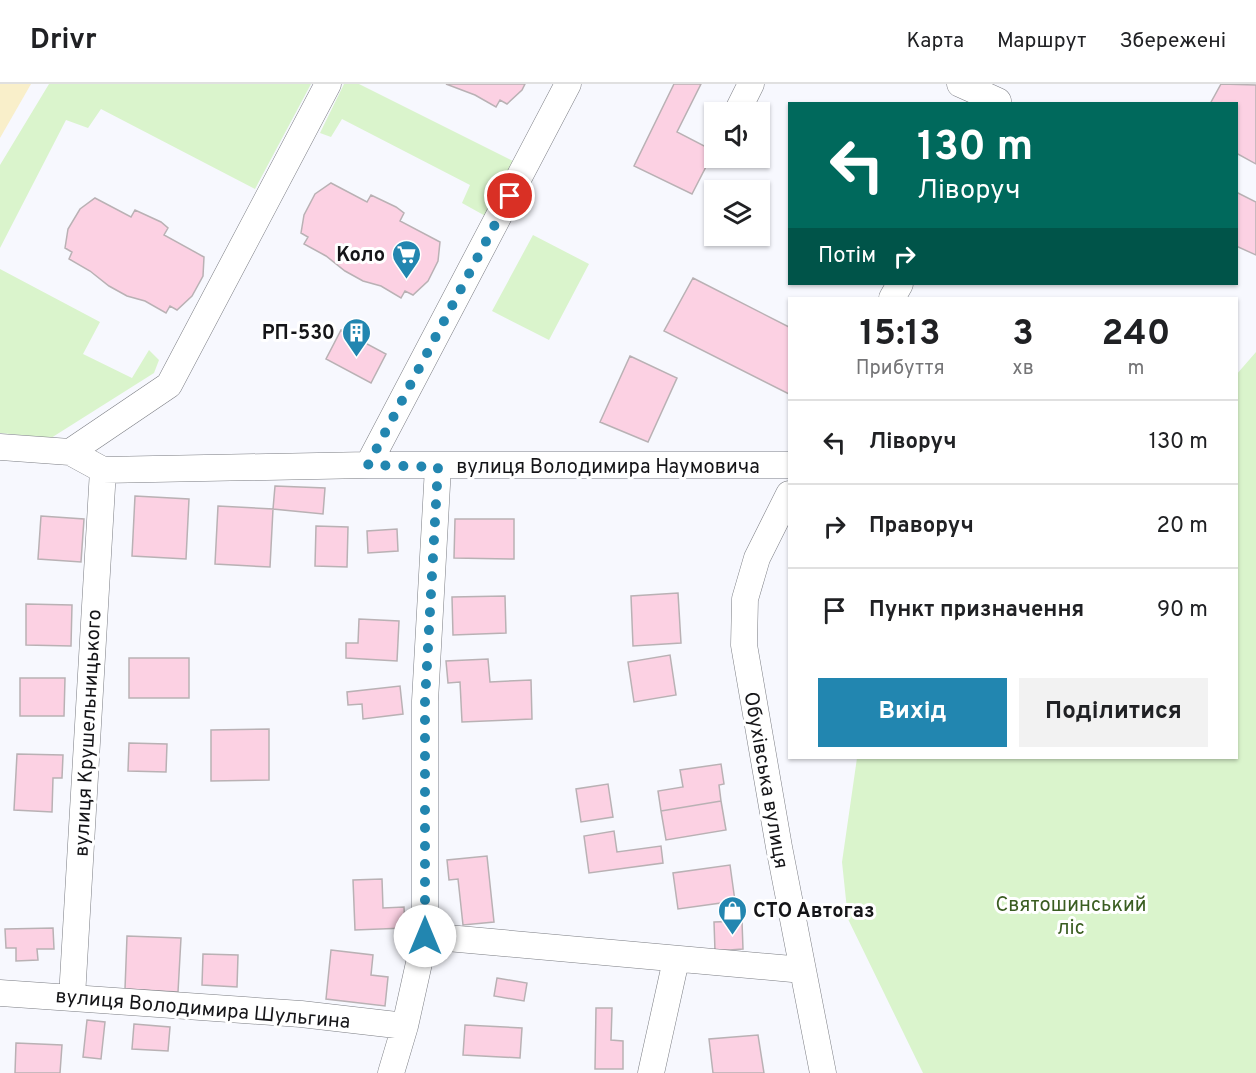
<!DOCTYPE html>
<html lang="uk">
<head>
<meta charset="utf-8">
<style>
  body { margin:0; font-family:Overpass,sans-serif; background:#f2f2f2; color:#202124; height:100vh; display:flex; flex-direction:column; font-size:22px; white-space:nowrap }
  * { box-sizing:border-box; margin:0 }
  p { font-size:20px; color:#757577 }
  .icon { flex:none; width:33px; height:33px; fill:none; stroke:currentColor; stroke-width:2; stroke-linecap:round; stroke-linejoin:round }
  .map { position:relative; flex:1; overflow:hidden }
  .side { position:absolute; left:788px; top:213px; width:450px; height:462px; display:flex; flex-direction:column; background:#fff; border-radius:0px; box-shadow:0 2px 4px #0004 }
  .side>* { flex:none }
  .hud { position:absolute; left:788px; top:18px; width:450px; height:183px; border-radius:0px; box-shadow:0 2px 4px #0004; background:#00695c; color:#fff; overflow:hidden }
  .controls { position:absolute; left:704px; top:18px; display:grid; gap:12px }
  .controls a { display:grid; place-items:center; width:66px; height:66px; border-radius:0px; background:#fff; box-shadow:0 2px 4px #0004; font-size:30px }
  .pin { position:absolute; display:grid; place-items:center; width:51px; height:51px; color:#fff; margin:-26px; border:3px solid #fff; border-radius:50%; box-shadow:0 2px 6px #0007 }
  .me { position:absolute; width:66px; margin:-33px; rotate:0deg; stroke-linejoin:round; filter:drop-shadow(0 0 4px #0008) }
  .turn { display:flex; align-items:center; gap:21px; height:126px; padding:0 30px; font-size:27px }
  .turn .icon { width:78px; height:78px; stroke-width:2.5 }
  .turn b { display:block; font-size:42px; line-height:51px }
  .then { display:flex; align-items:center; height:57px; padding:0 30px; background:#0003; gap:12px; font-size:22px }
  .eta { display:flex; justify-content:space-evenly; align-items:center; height:102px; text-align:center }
  .eta b { font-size:36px; font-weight:700; line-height:42px }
  .button { display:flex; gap:12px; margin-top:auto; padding:12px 30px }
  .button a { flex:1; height:69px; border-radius:0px; background:#2286b0; color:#fff; font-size:24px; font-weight:700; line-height:69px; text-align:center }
  .button a+a { background:#f2f2f2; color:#202124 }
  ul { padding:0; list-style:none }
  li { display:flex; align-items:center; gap:18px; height:84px; padding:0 30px; border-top:2px solid #e0e0e0 }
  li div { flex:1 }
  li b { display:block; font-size:22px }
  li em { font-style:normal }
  header { display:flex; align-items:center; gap:36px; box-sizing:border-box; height:84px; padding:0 30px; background:#fff; border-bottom:2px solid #e0e0e0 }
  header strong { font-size:28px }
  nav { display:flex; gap:33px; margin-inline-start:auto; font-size:21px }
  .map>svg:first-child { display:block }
  .green { fill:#daf4cc }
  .sand { fill:#f9efca }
  .building { fill:#fcd1e3; stroke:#b9b1b4; stroke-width:1.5 }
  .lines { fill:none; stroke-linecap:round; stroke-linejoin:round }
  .minor-casing { stroke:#7b7d83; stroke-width:27 }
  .minor { stroke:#fff; stroke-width:26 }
  .route { stroke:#2286b0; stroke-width:10; stroke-dasharray:0 18 }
  .labels { text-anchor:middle; stroke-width:6; stroke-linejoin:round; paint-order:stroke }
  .poi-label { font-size:20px; font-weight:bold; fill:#151518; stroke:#fff; text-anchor:end }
  .street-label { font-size:20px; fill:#151518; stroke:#fff }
  .park-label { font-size:20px; fill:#3a5d21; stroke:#fff }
</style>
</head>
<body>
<header>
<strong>Drivr</strong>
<nav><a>Карта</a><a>Маршрут</a><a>Збережені</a></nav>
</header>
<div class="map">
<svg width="1256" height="989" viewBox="0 0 1256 989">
  <rect width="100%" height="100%" fill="#f7f8fe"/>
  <path class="green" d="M49 0H311L255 105 101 25 88 44 66 36 0 164V81Z
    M344 0H359L517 79 489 134 462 119 470 101 342 35 331 53 320 49Z
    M533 151 589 180 549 256 492 227Z
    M0 185 100 238 83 270 132 294 149 266 159 276 154 289 51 354 0 349Z
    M1256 268V989H923L848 835 842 778 857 674H1236V291Z"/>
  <path class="sand" d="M0 0H31L0 54Z"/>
  <path class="building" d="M446 0H525L522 6 507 20 500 16 496 23 475 11Z
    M674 0H701L677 48 714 67 692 110 634 82Z
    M1221 0 1256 1V80L1236 69V20H1210Z
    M331 99 367 118 371 111 396 123 404 129 400 137 440 158 438 177 428 197 413 211 405 207 401 214 381 202 363 197 345 187 326 172 304 160 308 153 301 149 304 131 315 110Z
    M1236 108 1256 118V171L1236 162Z
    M95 114 131 133 135 126 161 138 168 144 164 151 204 173 203 192 192 212 177 226 170 222 166 229 145 217 127 212 109 202 90 187 69 175 72 168 65 164 68 145 80 125Z
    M693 194 789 243V310L664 247Z
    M341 246 386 270 371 299 326 275Z
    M630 272 677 294 648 358 600 338Z
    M275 402 325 404 323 430 273 425Z
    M135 412 189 415 186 475 132 472Z
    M218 422 273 425 270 483 215 480Z
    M41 432 84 435 81 478 38 475Z
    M455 435H514V475L454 474Z
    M316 442 348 443 347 483 315 482Z
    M397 445 398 467 368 469 367 447Z
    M678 509 681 559 633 562 631 512Z
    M505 512 506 549 453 551 452 513Z
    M26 520 72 521 71 562 26 561Z
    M359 535 399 537 397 577 346 574V559H358Z
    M670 571 676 611 634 618 628 578Z
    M129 574H189V614H129Z
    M488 575 490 598 531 596 532 635 462 638 460 598 448 599 446 577Z
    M20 594H65L64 632H20Z
    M400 602 403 630 363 635 362 620 348 621 347 608Z
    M269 645V696L211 697V646Z
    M129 659 167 660 166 688 128 687Z
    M17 670 63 671 62 694H53L52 728 14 726Z
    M721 680 724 700 719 701 721 717 661 727 658 707 683 703 680 686Z
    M608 700 613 733 581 738 576 705Z
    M721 717 726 746 666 756 661 727Z
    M614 747 617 768 661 762 663 779 589 789 584 752Z
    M487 772 494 838 463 841 458 795 449 796 447 776Z
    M730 781 735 817 678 825 673 789Z
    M382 795 383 824 404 823 405 844 355 846 353 796Z
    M742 837 743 865 715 867 714 838Z
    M53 844 54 865H37L38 876 16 877V864H6L5 845Z
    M127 852 181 854 178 908 125 905Z
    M331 866 373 871 371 891 388 893 385 922 326 915Z
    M203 870 238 871 237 903 202 901Z
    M497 894 527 899 524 917 494 912Z
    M596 924H612L611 956 623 957V985H595Z
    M87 936 105 938 101 975 83 973Z
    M134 940 170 943 168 967 132 965Z
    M465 941 522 944 520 974 463 971Z
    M758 951 764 989H713L709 955Z
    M16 959 62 961 60 989H15Z"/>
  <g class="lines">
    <defs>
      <path id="minor" d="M960 0 998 17
        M737 28 751 0
        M892 214 900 200
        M0 363 70 368 103 386 368 381H789
        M70 368 169 301 328 0
        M368 381 568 0
        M789 410 757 474 745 515 744 561 779 763 823 989
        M425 852 803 886
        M0 909 301 930 405 942
        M72 913 103 386
        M391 989 405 942 425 852V617L438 383
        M651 989 676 876"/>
    </defs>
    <use href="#minor" class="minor-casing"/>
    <use href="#minor" class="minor"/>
  </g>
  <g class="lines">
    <path class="route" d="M425 852V617L438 383 368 381 510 112"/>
  </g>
  <defs>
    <symbol id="supermarket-pin" viewBox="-11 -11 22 30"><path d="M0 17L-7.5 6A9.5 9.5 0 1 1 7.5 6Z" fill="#2286b0" stroke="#fff"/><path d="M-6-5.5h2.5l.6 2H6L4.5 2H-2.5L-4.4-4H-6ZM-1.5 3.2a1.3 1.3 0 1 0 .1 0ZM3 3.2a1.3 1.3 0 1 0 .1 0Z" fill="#fff"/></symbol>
    <symbol id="building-pin" viewBox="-11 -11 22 30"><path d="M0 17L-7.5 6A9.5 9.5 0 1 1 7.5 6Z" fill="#2286b0" stroke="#fff"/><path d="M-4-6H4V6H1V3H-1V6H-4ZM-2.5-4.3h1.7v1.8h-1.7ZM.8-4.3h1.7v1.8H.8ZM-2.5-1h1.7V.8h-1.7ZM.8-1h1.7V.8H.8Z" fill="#fff"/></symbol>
    <symbol id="shop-pin" viewBox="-11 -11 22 30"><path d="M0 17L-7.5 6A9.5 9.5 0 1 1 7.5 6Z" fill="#2286b0" stroke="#fff"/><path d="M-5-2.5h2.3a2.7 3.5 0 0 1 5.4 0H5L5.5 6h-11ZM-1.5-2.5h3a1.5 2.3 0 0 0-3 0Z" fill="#fff"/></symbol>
  </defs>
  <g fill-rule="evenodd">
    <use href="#supermarket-pin" x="390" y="154" width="33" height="45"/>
    <use href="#building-pin" x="340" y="232" width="33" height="45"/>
    <use href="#shop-pin" x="716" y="810" width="33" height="45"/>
  </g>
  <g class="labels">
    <g class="poi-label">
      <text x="385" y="177">Коло</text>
      <text x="335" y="255">РП-530</text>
      <text x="753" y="833" text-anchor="start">СТО Автогаз</text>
    </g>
    <g class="street-label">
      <text x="608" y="389">вулиця Володимира Наумовича</text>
      <text transform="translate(87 649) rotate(-87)" y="7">вулиця Крушельницького</text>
      <text transform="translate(767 696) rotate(80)" y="7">Обухівська вулиця</text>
      <text transform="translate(203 924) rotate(5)" y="7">вулиця Володимира Шульгина</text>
    </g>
    <g class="park-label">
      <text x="1071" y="827">Святошинський<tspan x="1071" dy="23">ліс</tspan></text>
    </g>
  </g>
</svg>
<div class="controls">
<a><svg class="icon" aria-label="sound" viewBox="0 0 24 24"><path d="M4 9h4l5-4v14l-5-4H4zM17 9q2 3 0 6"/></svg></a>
<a><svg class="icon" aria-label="layers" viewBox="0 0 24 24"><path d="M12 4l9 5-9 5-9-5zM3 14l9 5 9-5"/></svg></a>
</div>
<div class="pin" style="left:510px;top:112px;background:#d93025"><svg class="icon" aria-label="arrive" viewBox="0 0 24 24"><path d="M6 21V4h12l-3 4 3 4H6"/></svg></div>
<svg class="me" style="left:425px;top:852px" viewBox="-20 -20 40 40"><circle r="19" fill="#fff"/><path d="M0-13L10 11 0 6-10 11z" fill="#2286b0"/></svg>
<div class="hud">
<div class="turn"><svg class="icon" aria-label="left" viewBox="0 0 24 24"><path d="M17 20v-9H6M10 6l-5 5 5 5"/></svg><div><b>130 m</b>Ліворуч</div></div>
<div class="then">Потім<svg class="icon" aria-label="right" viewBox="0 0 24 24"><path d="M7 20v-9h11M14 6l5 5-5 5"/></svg></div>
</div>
<section class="side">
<div class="eta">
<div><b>15:13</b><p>Прибуття</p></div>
<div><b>3</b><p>хв</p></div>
<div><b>240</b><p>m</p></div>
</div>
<ul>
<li><svg class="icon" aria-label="left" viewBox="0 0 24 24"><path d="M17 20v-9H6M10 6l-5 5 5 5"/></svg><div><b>Ліворуч</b></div><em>130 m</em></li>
<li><svg class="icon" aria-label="right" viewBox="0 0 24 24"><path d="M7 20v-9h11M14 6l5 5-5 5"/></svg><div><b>Праворуч</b></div><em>20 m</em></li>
<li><svg class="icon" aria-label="arrive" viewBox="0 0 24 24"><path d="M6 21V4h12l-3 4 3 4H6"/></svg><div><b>Пункт призначення</b></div><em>90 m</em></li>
</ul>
<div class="button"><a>Вихід</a><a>Поділитися</a></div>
</section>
</div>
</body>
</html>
